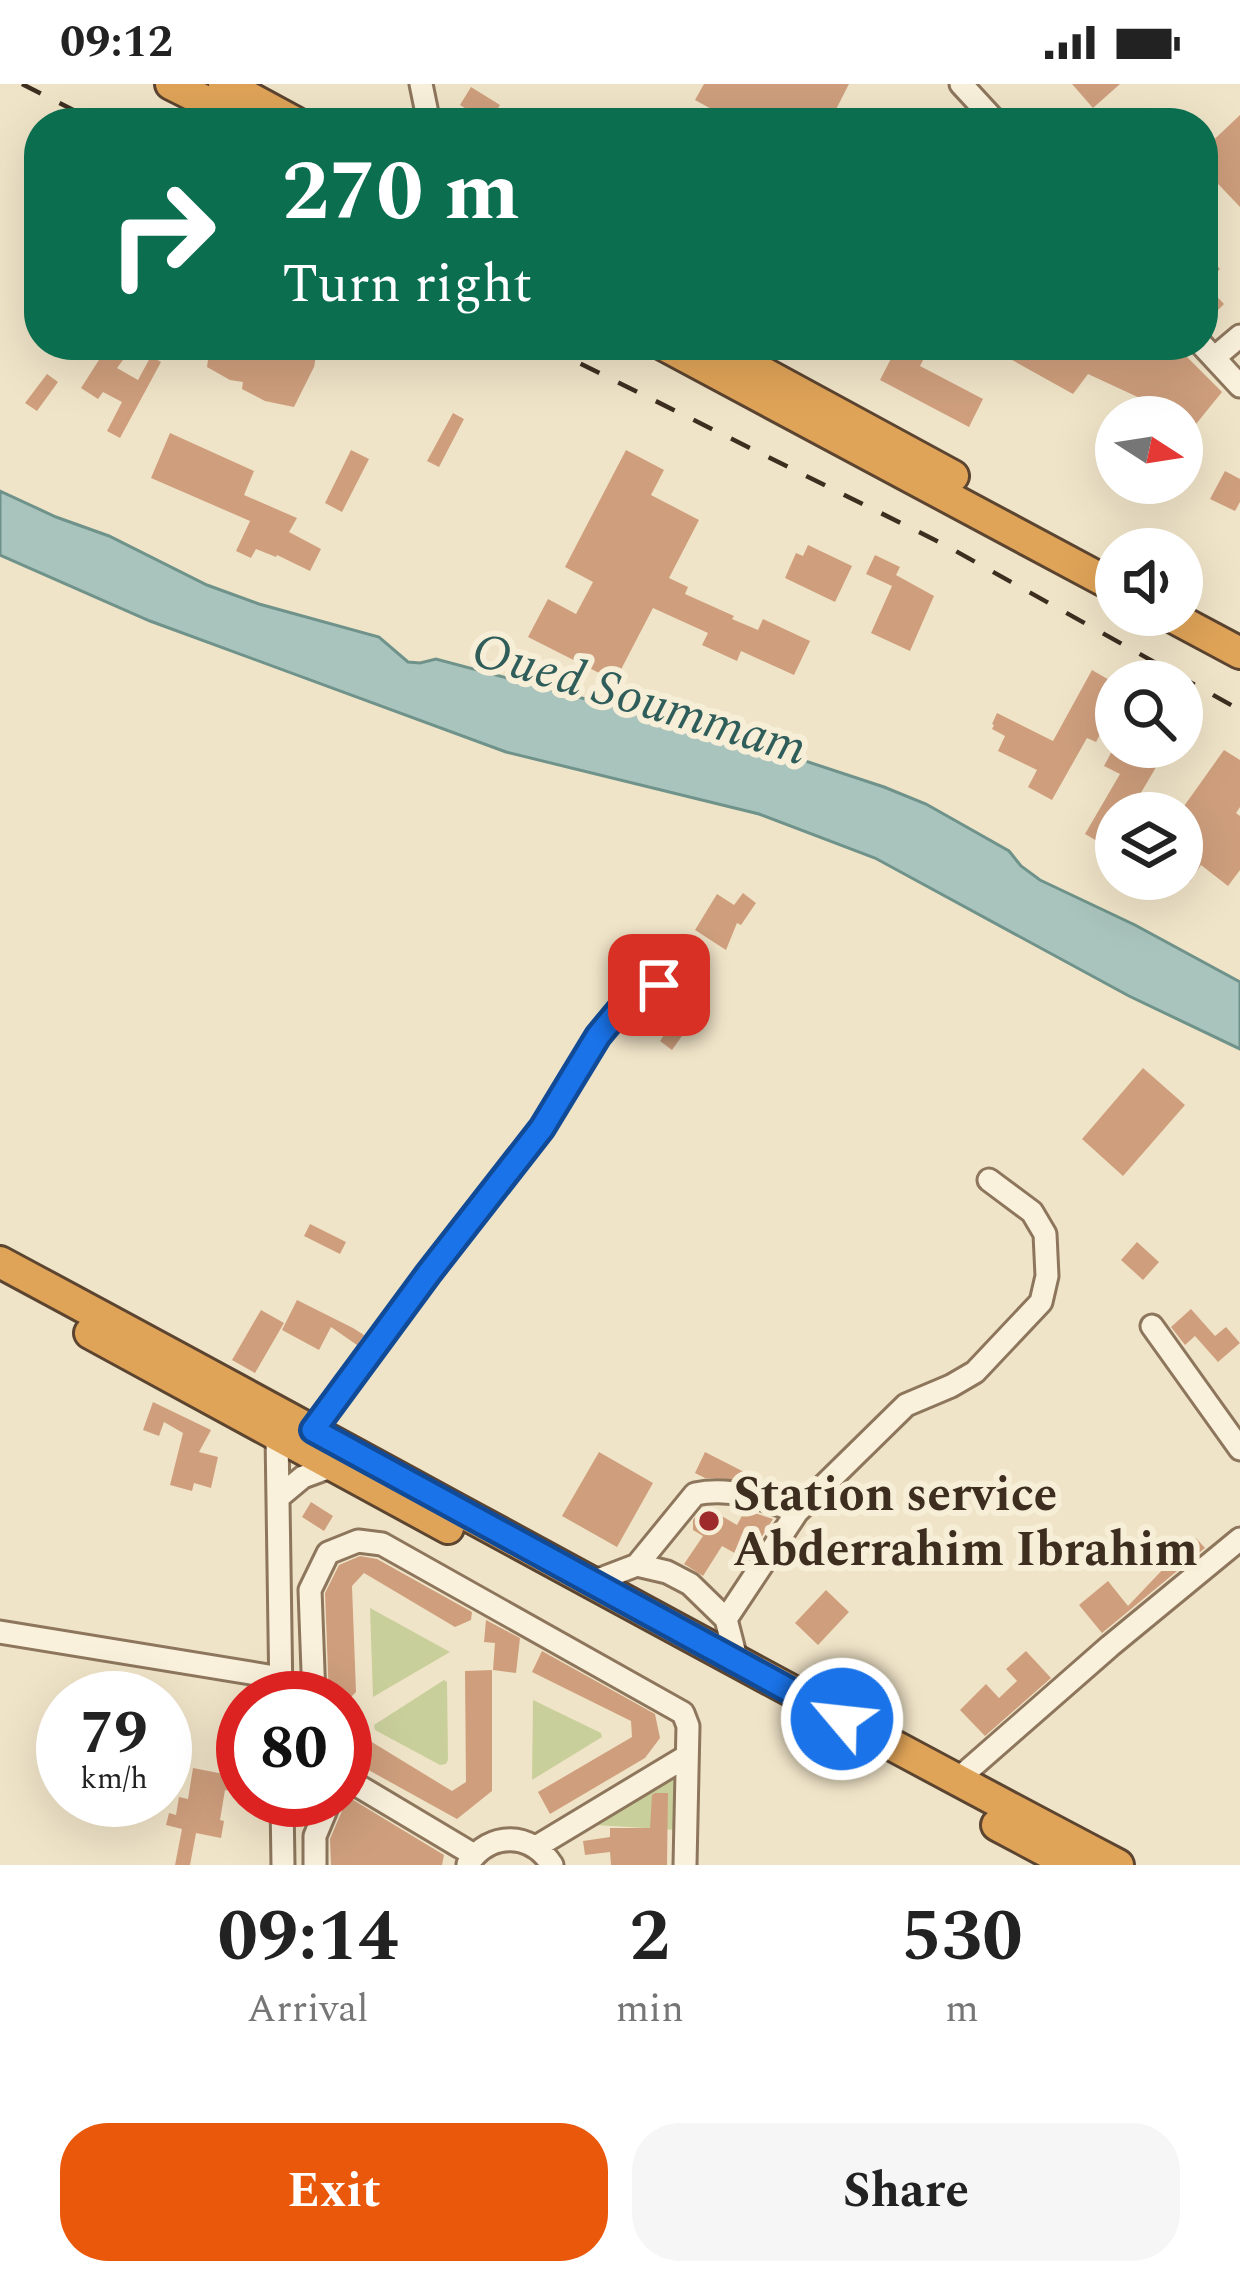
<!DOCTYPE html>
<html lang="en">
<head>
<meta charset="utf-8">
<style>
  body { margin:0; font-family:Spectral,serif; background:#f6f6f6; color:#222; height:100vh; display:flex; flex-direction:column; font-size:45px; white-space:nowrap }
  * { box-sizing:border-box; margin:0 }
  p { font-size:39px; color:#767676 }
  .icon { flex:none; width:66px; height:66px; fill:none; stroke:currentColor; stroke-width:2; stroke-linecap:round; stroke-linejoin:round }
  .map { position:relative; height:1781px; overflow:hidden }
  .panel { display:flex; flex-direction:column; background:#fff; flex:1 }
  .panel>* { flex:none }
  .hud { position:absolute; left:24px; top:24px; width:1194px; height:252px; border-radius:48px; box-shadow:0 12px 48px #0002; background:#0b6e4f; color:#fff; overflow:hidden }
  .needle { width:78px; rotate:102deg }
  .controls { position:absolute; left:1095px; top:312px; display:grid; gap:24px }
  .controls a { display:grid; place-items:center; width:108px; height:108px; border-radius:50%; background:#fff; box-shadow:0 12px 48px #0002; font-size:60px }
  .speed { position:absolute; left:36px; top:1587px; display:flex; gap:24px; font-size:60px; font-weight:700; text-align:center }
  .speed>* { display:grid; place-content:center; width:156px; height:156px; border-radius:50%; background:#fff; box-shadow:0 12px 48px #0002; line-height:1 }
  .speed small { font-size:30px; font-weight:400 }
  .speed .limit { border:18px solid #d22; background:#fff; color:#111 }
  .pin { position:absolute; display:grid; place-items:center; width:102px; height:102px; color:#fff; margin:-51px; border-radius:24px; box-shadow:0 6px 18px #0006 }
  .me { position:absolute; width:132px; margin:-66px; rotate:298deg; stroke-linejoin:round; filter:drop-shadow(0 0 9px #0008) }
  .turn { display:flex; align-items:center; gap:42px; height:252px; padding:0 60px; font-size:54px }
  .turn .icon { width:156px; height:156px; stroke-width:2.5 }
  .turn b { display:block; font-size:84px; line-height:102px }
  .eta { display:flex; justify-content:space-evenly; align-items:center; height:204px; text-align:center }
  .eta b { font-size:72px; font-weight:700; line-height:84px }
  .primary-button { display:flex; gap:24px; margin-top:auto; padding:24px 60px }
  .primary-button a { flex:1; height:138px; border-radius:48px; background:#ea580c; color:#fff; font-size:48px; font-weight:700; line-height:138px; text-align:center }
  .primary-button a+a { background:#f6f6f6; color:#222 }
  .status { display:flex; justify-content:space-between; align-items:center; height:84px; padding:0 60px; background:#fff; direction:ltr }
  .status svg { height:33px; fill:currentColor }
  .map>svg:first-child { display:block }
  .green { fill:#c9cf9b }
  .water { fill:#a9c4bc; stroke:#6f938a; stroke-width:3 }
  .building { fill:#cf9f7d }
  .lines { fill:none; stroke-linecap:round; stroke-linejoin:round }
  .minor-casing { stroke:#8d765c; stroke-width:27 }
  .highway-casing { stroke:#5b4430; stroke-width:36 }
  .minor { stroke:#faf1dc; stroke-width:21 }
  .highway { stroke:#e0a458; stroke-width:30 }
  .rail { stroke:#3d2e20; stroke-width:4.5; stroke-dasharray:21 21; stroke-linecap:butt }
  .route-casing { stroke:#114b97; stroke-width:30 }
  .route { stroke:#1a73e8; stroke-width:21 }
  .poi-dot { fill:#9e2a2b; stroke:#f7eed8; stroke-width:4.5 }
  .labels { text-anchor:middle; stroke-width:12; stroke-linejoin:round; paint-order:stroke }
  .poi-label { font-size:48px; font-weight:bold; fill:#3d2e20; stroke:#f7eed8; text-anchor:start }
  .water-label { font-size:51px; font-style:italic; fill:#2f5d5a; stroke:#f7eed8 }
</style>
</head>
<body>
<div class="status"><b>09:12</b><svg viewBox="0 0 49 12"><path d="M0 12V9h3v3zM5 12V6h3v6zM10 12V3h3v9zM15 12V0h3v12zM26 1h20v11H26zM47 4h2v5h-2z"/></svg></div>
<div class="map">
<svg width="1240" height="1781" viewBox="0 0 1240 1781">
  <rect width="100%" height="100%" fill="#f0e4c8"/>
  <path class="green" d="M370 1524 450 1568 373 1613Z
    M444 1596 447 1598 448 1676 446 1680 440 1681 375 1646 374 1641Z
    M533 1616 601 1649 602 1653 532 1696Z
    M676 1690 678 1746 595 1741Z"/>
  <path class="water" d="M0 407 56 433 109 452 207 501 259 520 379 553 408 578 420 579 436 575 649 632 673 644 766 664 884 703 926 720 1009 767 1021 782 1040 796 1135 841 1240 898V965L1129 912 875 774 759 730 506 668 150 537 0 471Z"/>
  <path class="building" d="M704 0H849L829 39H737L695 16Z
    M1072 0H1120L1093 24Z
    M471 3 500 21 489 39 460 21Z
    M1240 31V123L1203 84V66Z
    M1203 167 1220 185 1205 200 1224 220 1216 228 1203 214Z
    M210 261H318L314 283 294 323 265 317 242 305 243 298 230 296 207 283Z
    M898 261H931L920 282 983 315 969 343 880 296Z
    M1011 261H1175L1222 308 1196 340 1088 290 1073 310 1005 272Z
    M106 265 123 276 117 284 138 296 151 272 161 278 120 354 107 347 122 318 103 308 98 315 81 304Z
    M47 290 58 298 37 327 25 319Z
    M453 329 464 335 439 383 427 377Z
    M170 349 254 387 244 411 297 434 289 448 321 465 310 487 277 471 276 473 256 465 251 474 236 467 250 437 151 394Z
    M351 366 369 375 342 428 325 419Z
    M626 366 664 386 651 411 699 436 669 494 688 503 685 510 734 532 732 535 758 546 763 535 810 557 794 591 741 567 737 577 702 561 708 549 653 524 615 597 528 553 548 515 576 530 593 498 565 483Z
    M1225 387 1240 395V418L1235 427 1210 415Z
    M808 461 852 482 835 518 785 494 796 469 803 472Z
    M875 471 900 483 896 491 934 512 910 567 871 549 892 502 866 490Z
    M1092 586 1116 600 1103 624 1112 628 1096 658 1087 654 1052 716 1028 703 1037 686 998 667 1005 652 992 645 994 641 992 640 997 629 1053 657Z
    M1136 663H1168L1129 729H1116V768L1085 750 1120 690 1104 682 1112 667 1128 676Z
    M1224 666 1240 676V723L1236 729 1240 732V786L1228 802 1201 781 1190 798 1182 792V782L1200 755 1182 743V725Z
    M743 809 756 819 741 841 737 839 726 866 695 846 717 810 734 821Z
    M686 918 704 921 672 966 660 957Z
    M1143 984 1185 1021 1123 1092 1082 1055Z
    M310 1140 346 1158 340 1170 304 1152Z
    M1137 1158 1159 1178 1143 1196 1121 1176Z
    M297 1216 353 1244 364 1251 357 1261 331 1243 319 1266 282 1246Z
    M1191 1225 1215 1252 1226 1243 1240 1259 1218 1278 1195 1252 1185 1261 1171 1243Z
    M261 1226 284 1239 255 1289 232 1276Z
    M153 1318 211 1346 199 1368 218 1373 211 1404 194 1399 192 1407 170 1401 183 1349 164 1338 159 1352 143 1346Z
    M599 1368 653 1399 617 1463 562 1432Z
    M705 1368 752 1392 750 1396 705 1394 695 1389Z
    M311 1418 333 1432 324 1447 302 1433Z
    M708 1424 737 1441 745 1426 773 1435 747 1476 722 1462 703 1492 684 1480 703 1452 693 1446V1436L701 1426Z
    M1181 1453 1188 1461 1196 1454 1205 1464 1102 1549 1079 1521 1108 1497 1128 1522 1167 1481 1159 1472Z
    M360 1472 377 1475 472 1528 471 1536 455 1543 364 1489 352 1502 356 1608 350 1614H329L325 1509 339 1481Z
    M826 1506 849 1528 818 1561 795 1539Z
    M486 1536 520 1554 516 1589 493 1586 495 1559 484 1558Z
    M542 1567 655 1630 660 1654 645 1674 550 1730 538 1708 632 1653 631 1637 532 1588Z
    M1026 1567 1051 1594 985 1652 960 1626 986 1600 999 1614 1017 1597 1006 1585Z
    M492 1586V1707L457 1735 345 1673V1667L357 1649 452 1707 466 1698 465 1587Z
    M193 1684 234 1692 231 1707 225 1706 220 1736 224 1737 221 1754 196 1749 190 1781H175L182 1745 166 1741 169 1729 176 1731 179 1713 188 1715Z
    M655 1709H668L667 1781H611L610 1768 585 1771 583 1757 610 1753V1744H650L652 1711Z
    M345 1711 444 1771 442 1781H331L330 1755 344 1722Z"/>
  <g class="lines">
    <defs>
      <path id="minor" d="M421 0 429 39
        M961 0 997 39
        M1202 261 1240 302
        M1214 274 1240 252
        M1152 1242 1240 1365
        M313 1346 428 1190 542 1044 598 952 633 910 659 901 696 904
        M277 1351 281 1614
        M279 1413 303 1393 333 1382
        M637 1481 695 1410C730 1403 765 1414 797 1428
        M590 1499 637 1481 667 1488 690 1500 726 1535 737 1578
        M726 1535 797 1428 906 1321 951 1302 975 1288 1041 1218 1047 1192 1045 1150 1032 1128 989 1096
        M0 1548 281 1594
        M314 1614 310 1506 328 1469 358 1457 382 1460 683 1629 688 1642 685 1781
        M345 1694 474 1771
        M957 1696 1110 1562 1240 1455
        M282 1716 283 1781
        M536 1763 687 1672
        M468 1780C490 1747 531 1748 552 1781
        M315 1781V1752L330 1716"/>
      <path id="highway" d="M171 0 249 39
        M224 0 296 39
        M664 261 1116 503
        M712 261 953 392
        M1169 531 1240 569
        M0 1178C373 1378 743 1584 1118 1781
        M90 1249 448 1444
        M997 1741 1072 1781"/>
    </defs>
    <use href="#minor" class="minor-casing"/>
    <use href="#highway" class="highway-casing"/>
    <use href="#minor" class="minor"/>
    <use href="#highway" class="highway"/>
    <path class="rail" d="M22 0 99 39
      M543 261 945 461 1240 626"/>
  </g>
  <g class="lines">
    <defs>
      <path id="route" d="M659 901 633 910 598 952 542 1044 428 1190 313 1346 842 1635"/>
    </defs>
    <use href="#route" class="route-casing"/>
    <use href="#route" class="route"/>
  </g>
  <circle class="poi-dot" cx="709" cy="1437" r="12"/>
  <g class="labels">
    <g class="poi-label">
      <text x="733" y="1426">Station service<tspan x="733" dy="55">Abderrahim Ibrahim</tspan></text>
    </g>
    <g class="water-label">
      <text transform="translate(640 613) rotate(17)" y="18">Oued Soummam</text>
    </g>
  </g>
</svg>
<div class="controls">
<a><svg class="needle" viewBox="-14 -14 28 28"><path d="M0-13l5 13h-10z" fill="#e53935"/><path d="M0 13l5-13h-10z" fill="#767676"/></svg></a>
<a><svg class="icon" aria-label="sound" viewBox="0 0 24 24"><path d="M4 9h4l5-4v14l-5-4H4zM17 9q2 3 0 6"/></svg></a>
<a><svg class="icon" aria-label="search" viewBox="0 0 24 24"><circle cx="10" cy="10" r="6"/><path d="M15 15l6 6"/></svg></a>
<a><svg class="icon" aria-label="layers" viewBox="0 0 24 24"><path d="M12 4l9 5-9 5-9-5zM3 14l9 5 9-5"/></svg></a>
</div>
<div class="speed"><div>79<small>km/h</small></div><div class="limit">80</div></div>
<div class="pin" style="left:659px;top:901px;background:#d93025"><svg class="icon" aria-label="arrive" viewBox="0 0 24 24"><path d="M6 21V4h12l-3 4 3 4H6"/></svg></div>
<svg class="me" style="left:842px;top:1635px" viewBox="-20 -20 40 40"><circle r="17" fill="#1a73e8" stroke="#fff" stroke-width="3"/><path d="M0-11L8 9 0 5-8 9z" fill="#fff"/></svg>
<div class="hud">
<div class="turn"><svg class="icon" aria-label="right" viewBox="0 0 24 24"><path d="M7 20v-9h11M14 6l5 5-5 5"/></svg><div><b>270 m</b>Turn right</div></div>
</div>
</div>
<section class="panel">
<div class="eta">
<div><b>09:14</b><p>Arrival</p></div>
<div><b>2</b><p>min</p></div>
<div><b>530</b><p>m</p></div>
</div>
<div class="primary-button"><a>Exit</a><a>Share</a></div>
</section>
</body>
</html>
